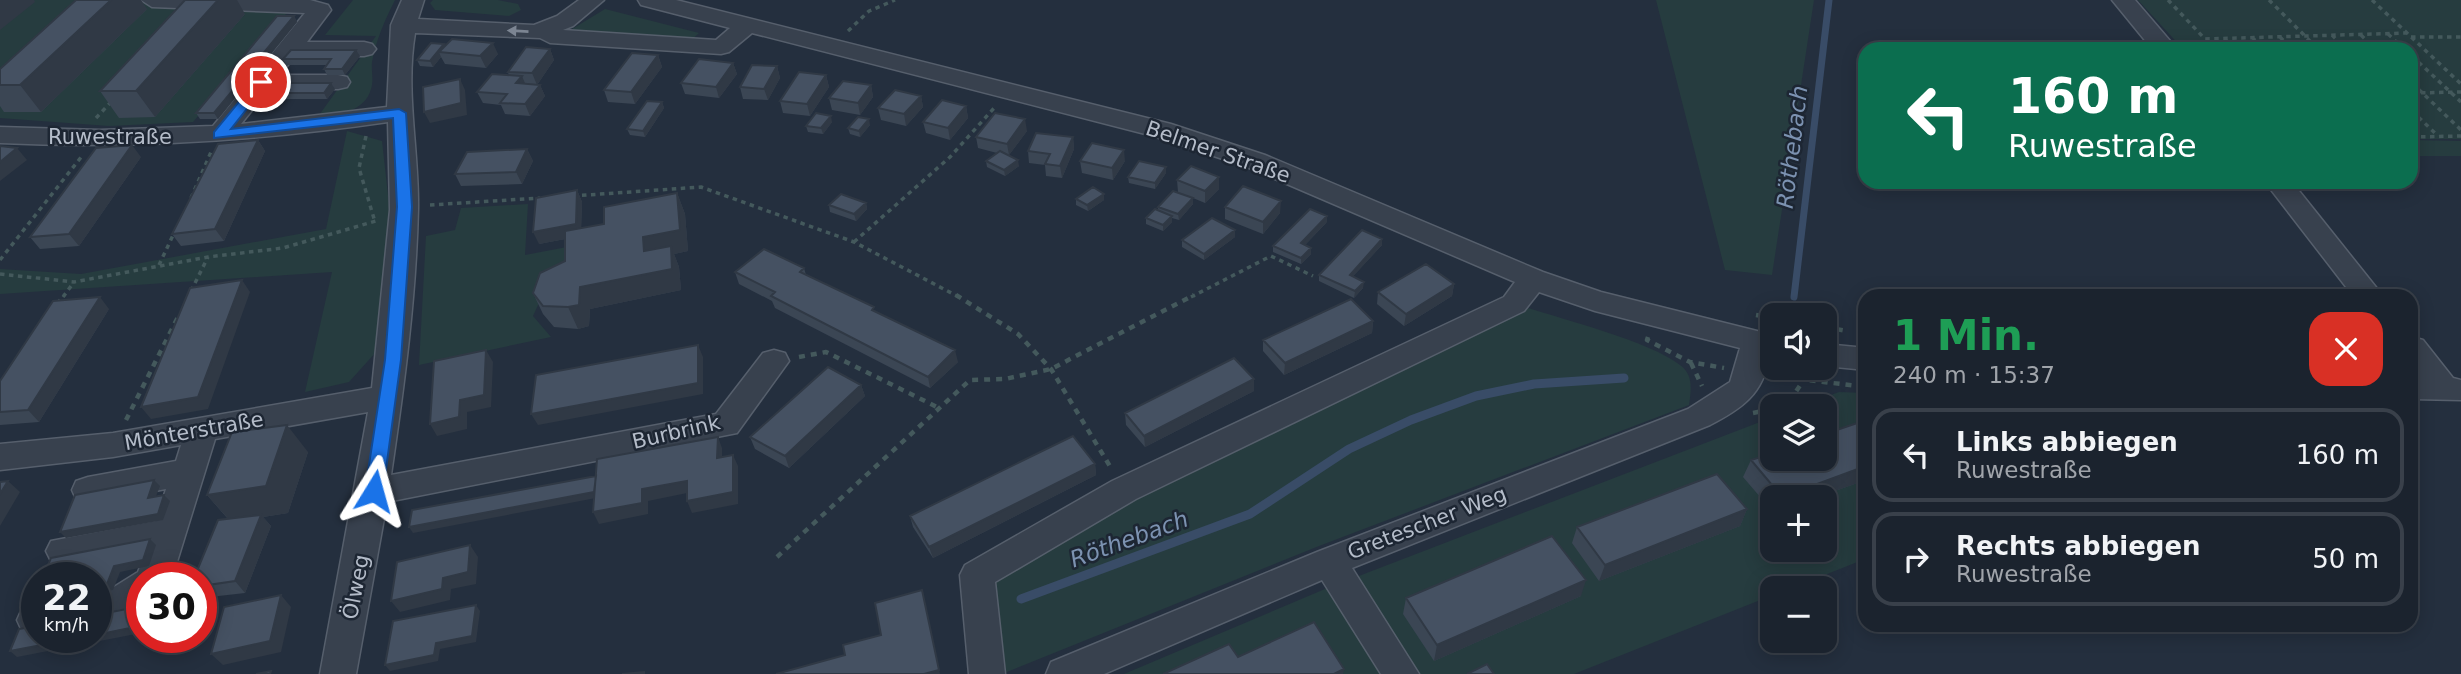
<!DOCTYPE html>
<html lang="de">
<head>
<meta charset="utf-8">
<style>
  body { margin:0; font-family:"DejaVu Sans",sans-serif; background:#242b36; color:#f1f3f6; height:100vh; display:flex; flex-direction:column; font-size:26px; white-space:nowrap }
  * { box-sizing:border-box; margin:0 }
  p { font-size:23px; color:#a0a4aa }
  .icon { flex:none; width:38px; height:38px; fill:none; stroke:currentColor; stroke-width:2; stroke-linecap:round; stroke-linejoin:round }
  .map { position:relative; flex:1; overflow:hidden }
  .side { position:absolute; left:1858px; top:289px; width:560px; height:343px; display:flex; flex-direction:column; background:#1b232e; border-radius:21px; box-shadow:0 4px 18px #0003,0 0 0 2px #39404a }
  .side>* { flex:none }
  .hud { position:absolute; left:1858px; top:42px; width:560px; height:147px; border-radius:21px; box-shadow:0 4px 18px #0003,0 0 0 2px #39404a; background:#0b6e4f; color:#fff; overflow:hidden }
  .controls { position:absolute; left:1760px; top:303px; display:grid; gap:14px }
  .controls a { display:grid; place-items:center; width:77px; height:77px; border-radius:14px; background:#1b232e; box-shadow:0 4px 18px #0003,0 0 0 2px #39404a; font-size:35px }
  .speed { position:absolute; left:21px; top:562px; display:flex; gap:14px; font-size:35px; font-weight:700; text-align:center }
  .speed>* { display:grid; place-content:center; width:91px; height:91px; border-radius:50%; background:#1b232e; box-shadow:0 4px 18px #0003,0 0 0 2px #39404a; line-height:1 }
  .speed small { font-size:18px; font-weight:400 }
  .speed .limit { border:10px solid #d22; background:#fff; color:#111 }
  .pin { position:absolute; display:grid; place-items:center; width:60px; height:60px; color:#fff; margin:-30px; border:4px solid #fff; border-radius:50%; box-shadow:0 2px 7px #0007 }
  .me { position:absolute; width:77px; margin:-38px; rotate:8deg; stroke-linejoin:round; filter:drop-shadow(0 0 5px #0008) }
  .turn { display:flex; align-items:center; gap:24px; height:147px; padding:0 35px; font-size:32px }
  .turn .icon { width:91px; height:91px; stroke-width:2.5 }
  .turn b { display:block; font-size:49px; line-height:60px }
  .round { display:grid; place-items:center; flex:none; width:74px; height:74px; border-radius:21px; background:#242b36 }
  .headline { display:flex; align-items:center; justify-content:space-between; height:119px; padding:0 35px }
  h1 { font-size:42px; font-weight:700; line-height:52px; color:#1e9e55 }
  ul { padding:0; list-style:none }
  li { display:flex; align-items:center; gap:21px; height:94px; margin:0 14px 10px; padding:0 21px; border:4px solid #39404a; border-radius:21px }
  li div { flex:1 }
  li b { display:block; font-size:26px }
  li em { font-style:normal }
  .map>svg:first-child { display:block }
  .green { fill:#263c3f; fill-rule:evenodd }
  .lines { fill:none; stroke-linecap:round; stroke-linejoin:round }
  .stream-far1 { stroke:#394c67; stroke-width:7 }
  .stream { stroke:#394c67; stroke-width:9 }
  .minor-casing { stroke:#565f6c; stroke-width:3 }
  .path-far1 { stroke:#44595c; stroke-width:3.5; stroke-dasharray:4.5 4.5; stroke-linecap:butt }
  .path { stroke:#44595c; stroke-width:4.5; stroke-dasharray:6 6; stroke-linecap:butt }
  .minor { fill:#38414e; fill-rule:evenodd }
  .wall { fill:#3b4654 }
  .shaded-wall { fill:#303945 }
  .building { fill:#455162; stroke:#303945; stroke-width:2 }
  .oneway { fill:#7c8592 }
  .route { fill:#1a73e8; stroke:#114b97; stroke-width:2 }
  .labels { text-anchor:middle; stroke-width:5; stroke-linejoin:round; paint-order:stroke }
  .street-label { font-size:21px; fill:#b4bcc9; stroke:#1d2633 }
  .water-label { font-size:23px; font-style:italic; fill:#7c92b1; stroke:#1d2633 }
</style>
</head>
<body>
<div class="map">
<svg width="2461" height="674" viewBox="0 0 2461 674">
  <rect width="100%" height="100%" fill="#242f3e"/>
  <path class="green" d="M0 0H298L193 122 109 126 0 118Z
    M353 0H395C385 20 376 40 372 62 371 70 374 80 371 89 365 112 337 115 317 118L376 36 325 35Z
    M433 0H498L518 4 521 10 509 16 435 10 430 3Z
    M1656 0H1814L1772 275 1725 270Z
    M2138 0H2461V139H2412V49H2183Z
    M605 9 699 33 689 42 564 34Z
    M347 131 382 141 391 222 376 352 349 382 305 392 332 272 0 294V269L81 274 326 229Z
    M2412 140 2461 141V156H2412Z
    M528 204 525 255 567 247V279L544 292 533 316 551 337 419 365 426 236 455 230 461 208Z
    M1525 307C1565 320 1649 341 1680 365 1694 375 1691 391 1689 405L1319 546 1002 674 991 579 1135 498Z
    M1839 392 1865 393V559L1792 588H1773V595L1574 674H1494L1488 666 1466 674H1124L1325 589 1773 417V458H1825V406H1802ZM1773 497H1825V550H1773Z"/>
  <g class="lines">
    <path class="stream-far1" d="M1794 297 1829 0"/>
    <path class="stream" d="M1021 599 1250 514 1349 449 1411 420 1476 396 1534 384 1624 378"/>
    <defs>
      <path id="minor" d="M141 0H310L328 5 331 10 307 42H364L372 44 376 49 372 54 364 56H295L280 75H338L347 77 350 82 347 87 338 89H269L241 124 387 107 391 25 402 0H424L418 19 534 25 557 16 579 0H604L573 26 563 30 716 40 730 28 641 5 638 0H676L1171 124 1265 155 1543 272 1601 292 1773 335V357L1769 356C1764 394 1741 409 1710 425L1352 568 1419 674H1381L1322 580 1104 674H1046L1051 662 1317 552 1688 409 1730 382 1740 348 1595 311 1539 292 1524 311 1136 499 995 582 1005 674H969L960 575 965 565 1112 481 1504 297 1515 282 1247 167 1153 136 752 33 729 52 721 54 550 43 540 38 415 33C405 92 419 150 418 209 416 298 404 387 391 475L716 414 763 353 774 350 785 353 789 361 737 433 387 502 356 674H320L368 412 215 439 172 578H142V605L128 616 96 624V594L106 592 138 572 146 551 63 565 51 561 46 551 51 541 156 521 166 489 88 503 76 499 72 490 76 481 88 477 176 461 181 445 113 457 0 470V444L113 433 372 388 390 210 388 122C258 141 131 149 0 143V127L100 130 213 126 305 13 152 7Z
        M2112 0H2135L2177 49H2152Z
        M2265 182H2292L2383 296H2353Z
        M2412 337 2423 340 2453 378 2461 380V400L2412 399V377H2418L2412 369Z
        M1825 344 1866 348V370L1825 366Z
        M35 605H37V635L22 631 17 620 22 609Z"/>
    </defs>
    <use href="#minor" class="minor-casing"/>
    <path class="path-far1" d="M2168 0 2205 39 2407 33
      M2269 0 2318 49
      M2372 0 2461 84
      M848 31 869 11 895 0
      M2388 34 2404 49
      M2332 35 2346 49
      M2361 35 2375 49
      M2252 37 2263 49
      M2280 37 2292 49
      M2411 37H2461
      M2206 39 2215 49
      M2225 39 2234 49
      M2412 56 2461 102
      M2412 83 2461 130
      M2412 93 2461 92
      M2412 111 2438 136
      M96 118 111 102
      M366 136 359 168 375 222
      M2412 137 2461 136
      M573 196 701 187 854 242 959 297
      M191 198 211 152
      M430 205 540 198
      M854 242 950 157 995 107
      M0 260 82 156
      M159 265 175 231
      M0 274 74 282 208 257 283 248 376 221
      M191 291 208 257
      M63 297 74 282
      M1191 297 1271 256 1313 276"/>
    <path class="path" d="M956 295 1018 334 1051 369 1111 468
      M57 305 64 295
      M1756 315 1773 318
      M1825 327 1847 331
      M1648 337 1647 340 1690 362 1724 368
      M799 357 826 352 939 408
      M1691 363 1702 386
      M1774 376 1866 387
      M1779 406 1789 402 1803 381
      M1753 413 1773 409
      M126 420 179 315
      M777 557 970 380 1005 379 1051 369 1194 295"/>
    <use href="#minor" class="minor"/>
  </g>
  <path class="wall" d="M147 9 41 112H4L0 106V69Z
    M245 14 155 117 119 118 100 91Z
    M294 16 297 22 218 119H200L196 113Z
    M444 44 445 46 498 54 486 68 445 64 441 57 433 67 420 66 417 60Z
    M550 49 554 60 537 85H540L545 96 530 116 505 114 501 105 483 103 477 92 509 76 508 72Z
    M658 55 662 67 635 104 608 102 604 90Z
    M360 56 345 75H327L324 69 327 65H286L283 59Z
    M733 63 737 74 719 98 685 94 681 83Z
    M777 66 780 78 768 100 743 99 740 87Z
    M826 75 829 87 810 116 783 113 780 101Z
    M331 83 335 89 327 99H258L255 93Z
    M871 85 873 97 860 115 832 110 829 98Z
    M921 96 923 107 906 126 881 120 878 108Z
    M662 102 664 108 645 137 630 135 627 129Z
    M966 106 968 118 950 140 926 133 923 122Z
    M832 122 823 134 808 132 806 126Z
    M870 125 860 137 850 134 848 128Z
    M1027 131 1009 155 1019 166 1005 176 987 167 986 161 997 153 978 148 976 137Z
    M1073 137 1074 149 1062 178 1046 176 1045 165 1029 163 1028 151Z
    M258 140 265 151 224 241 181 246 172 234Z
    M527 149 533 161 522 184 461 186 455 174Z
    M141 157 79 246 40 249 30 237Z
    M1080 161H1125L1113 180 1082 173Z
    M1166 173 1155 189 1129 183 1128 177Z
    M1177 180 1219 189 1205 203 1193 198V204L1179 220 1172 218V222L1163 231 1146 224V218L1158 210V207L1178 192Z
    M577 190 582 202 581 228 604 224 677 193 685 214 688 251 674 254 679 267 681 290 590 309 589 326 578 329 554 327 543 314 533 293 565 261V239L539 244Z
    M1104 194V200L1088 211 1076 205V199Z
    M866 203 867 209 856 221 830 212 829 205Z
    M1225 207 1280 213 1263 234 1225 219Z
    M1327 222 1305 245 1311 248V254L1301 264 1273 252V246Z
    M1235 237 1204 260 1182 247V240Z
    M1382 239V245L1353 276 1363 288 1354 298 1319 281V275Z
    M804 268 806 275 875 311 958 362 930 388 775 308 772 301 739 284 735 272Z
    M1454 284 1452 296 1404 326 1377 304 1378 292Z
    M109 309 39 422 0 425V381Z
    M1373 321 1372 333 1284 375 1263 351V340Z
    M861 385 865 396 789 468 755 449 750 437Z
    M1254 391 1145 447 1126 425 1125 413Z
    M308 452 288 513 263 517 271 526 245 593 201 598V578L228 519 207 495Z
    M1751 460 1866 480 1818 497H1773V512L1743 477Z
    M1095 464 1096 475 933 558 913 527 910 516Z
    M1747 509 1740 526 1599 581 1572 543 1577 527Z
    M1581 596 1434 661 1403 614 1406 598Z"/>
  <path class="shaded-wall" d="M0 0H34L35 2 0 30Z
    M111 0H141L147 9 41 112 20 85Z
    M218 0H237L245 14 155 117 136 91Z
    M294 16 297 22 218 119 214 113Z
    M493 43 498 54 486 68 480 56Z
    M444 44 447 50 439 52 441 57 433 67 430 61Z
    M550 49 554 60 537 85 532 73Z
    M356 50 360 56 345 75 342 69Z
    M658 55 662 67 635 104 631 92Z
    M733 63 737 74 719 98 716 87Z
    M777 66 780 78 768 100 764 89Z
    M826 75 829 87 810 116 807 104Z
    M522 76 527 88 516 83Z
    M460 79 465 90 467 115 430 123 424 112Z
    M331 83 335 89 327 99 324 93Z
    M540 85 545 96 530 116 525 104Z
    M871 85 873 97 860 115 858 103Z
    M921 96 923 107 906 126 904 114Z
    M662 102 664 108 645 137 643 131Z
    M966 106 968 118 950 140 948 128Z
    M831 116 832 122 823 134 821 128Z
    M869 119 870 125 860 137 859 131Z
    M1025 119 1027 131 1009 155 1007 144Z
    M1073 137 1074 149 1062 178 1060 166Z
    M258 140 265 151 224 241 215 229Z
    M132 145 141 157 79 246 69 234Z
    M17 148 27 160 0 181V162Z
    M527 149 533 161 522 184 516 172Z
    M1124 150 1125 161 1113 180 1112 168Z
    M1018 160 1019 166 1005 176 1004 170Z
    M1166 167V173L1155 189V183Z
    M1219 177V189L1205 203V191Z
    M577 190 582 202 581 236 539 244 533 232Z
    M677 193 685 214 688 251 674 254 679 267 681 290 590 309 589 326 578 329 568 307 580 287 644 251 643 237Z
    M1104 194V200L1088 211 1087 205Z
    M1193 198V204L1179 220 1178 214Z
    M1281 201 1280 213 1263 234V222Z
    M866 203 867 209 856 221 854 214Z
    M1172 216V222L1163 231V225Z
    M1327 216V222L1301 249V243Z
    M1235 230V237L1204 260V254Z
    M1382 239V245L1349 281 1350 275Z
    M1311 248V254L1301 264V258Z
    M242 280 250 292 208 409 151 419 141 407Z
    M1364 282 1363 288 1354 298 1355 291Z
    M1454 284 1452 296 1404 326 1406 314Z
    M100 297 109 309 39 422 28 410Z
    M1373 321 1372 333 1284 375 1285 363Z
    M698 345 703 357V394L538 425 531 414Z
    M486 350 493 362 491 407 467 412V429L437 436 430 424 460 400Z
    M955 350 958 362 930 388 928 377Z
    M1254 379V391L1145 447 1144 436Z
    M861 385 865 396 789 468 785 456Z
    M287 425 308 452 288 513 263 517 271 526 245 593 235 581 231 522 207 495Z
    M718 437 722 448V469L717 458Z
    M733 455 738 466V504L692 513 687 501Z
    M1095 464 1096 475 933 558 929 547Z
    M1866 466V480L1818 497H1781Z
    M154 480 160 486 153 504 148 498Z
    M8 481 20 492 0 526V494Z
    M687 481 692 492 648 501V514L599 524 593 512 642 489Z
    M598 491 601 497 413 533 409 527Z
    M164 495 170 501 163 520 66 538 60 532Z
    M1747 509 1740 526 1599 581 1605 565Z
    M150 539 156 545 149 566 120 572 113 590 96 593V586L114 566Z
    M470 545 478 557 476 584 451 589 450 600 400 612 391 601 443 578Z
    M1586 580 1581 596 1434 661 1437 645Z
    M922 590 925 602 940 674H924Z
    M281 595 291 607 281 652 223 665 211 654Z
    M476 605 480 611 476 642 440 649 438 661 390 671 385 665Z
    M142 608 141 633 17 657 10 651 84 637H96V635Z
    M1344 669 1343 674H1334Z"/>
  <path class="building" d="M76 0H111L20 85H0V69Z
    M185 0H218L136 91H100Z
    M277 16H294L214 113H196Z
    M452 39 493 43 480 56 439 52Z
    M431 43 444 44 430 61 417 60Z
    M526 47 550 49 532 73 508 72Z
    M291 50H356L342 69H324L331 59H283Z
    M632 53 658 55 631 92 604 90Z
    M699 59 733 63 716 87 681 83Z
    M752 65 777 66 764 89 740 87Z
    M799 72 826 75 807 104 780 101Z
    M492 74 522 76 516 83 540 85 525 104 500 103 507 94 477 92Z
    M460 79 461 103 424 112 423 87Z
    M843 81 871 85 858 103 829 98Z
    M263 83H331L324 93H255Z
    M895 90 921 96 904 114 878 108Z
    M942 100 966 106 948 128 923 122Z
    M647 101 662 102 643 131 627 129Z
    M816 113 831 116 821 128 806 126Z
    M995 113 1025 119 1007 144 976 137Z
    M858 117 869 119 859 131 848 128Z
    M1036 133 1073 137 1060 166 1045 164 1050 154 1028 151Z
    M258 140 215 229 172 234 218 144Z
    M1092 143 1124 150 1112 168 1080 161Z
    M132 145 69 234 30 237 96 148Z
    M0 146 17 148 0 162Z
    M527 149 516 172 455 174 467 152Z
    M1000 151 1018 160 1004 170 986 161Z
    M1139 161 1166 167 1155 183 1128 177Z
    M1191 166 1219 177 1205 191 1177 180Z
    M1243 186 1281 201 1263 222 1225 207Z
    M1093 187 1104 194 1087 205 1076 199Z
    M577 190 576 224 533 232 536 198Z
    M1173 191 1193 198 1178 214 1158 207Z
    M677 193 680 230 643 237 644 251 671 246 672 269 580 287 579 305 568 307 543 306 533 293 540 273 565 261V231L604 224V207Z
    M841 194 866 203 854 214 829 205Z
    M1155 209 1172 216 1163 225 1146 218Z
    M1310 209 1327 216 1301 243 1311 248 1301 258 1273 246Z
    M1212 218 1235 230 1204 254 1182 240Z
    M1362 230 1382 239 1350 275 1364 282 1355 291 1319 275Z
    M764 249 804 268 800 272 874 307 872 310 955 350 928 377 771 296 775 292 735 272Z
    M1426 264 1454 284 1406 314 1378 292Z
    M242 280 198 397 141 407 190 288Z
    M100 297 28 410 0 412V381L53 301Z
    M1351 299 1373 321 1285 363 1263 340Z
    M698 345V383L531 414 536 375Z
    M486 350 484 395 460 400 459 417 430 424 434 361Z
    M1234 358 1254 379 1144 436 1125 413Z
    M828 367 861 385 785 456 750 437Z
    M1866 420V466L1782 497 1751 460 1773 453V458H1825V434Z
    M287 425 266 486 207 495 232 432Z
    M1073 436 1095 464 929 547 910 516Z
    M718 437 717 458 733 455V492L687 501V481L642 489V503L593 512 597 459Z
    M1717 474 1747 509 1605 565 1577 527Z
    M596 476 594 492 409 527 412 510Z
    M154 480 148 498 164 495 158 514 60 532 75 495Z
    M8 481 0 494V482Z
    M261 515 235 581 201 586V578H194L218 520Z
    M1552 536 1586 580 1437 645 1406 598Z
    M150 539 143 560 114 566 107 584 96 586V578H43L51 558Z
    M470 545 468 572 443 578 442 589 391 601 397 562Z
    M922 590 939 670 924 674H776L845 655 843 645 881 635 875 603Z
    M281 595 270 641 211 654 224 607Z
    M476 605 472 636 436 643 434 655 385 665 393 621Z
    M142 606 135 627 96 635V615Z
    M1314 622 1344 669 1334 674H1163L1229 644 1238 657Z
    M37 626V637H84L10 651 19 629Z
    M1487 664 1494 674H1467Z
    M271 671 270 674H256Z
    M644 672V674H622Z"/>
  <defs><path id="oneway-solid" d="M-6-.8H1V-3.2L6.5 0L1 3.2V.8H-6Z" transform="scale(1.75)"/></defs>
  <use class="oneway" href="#oneway-solid" transform="translate(518 31) rotate(-177)"/>
  <path class="route" d="M261 79 268 82 231 129 399 109 406 113 412 207 401 360 383 491 374 498 365 491 385 360 397 207 393 118 214 138V132L257 80Z"/>
  <g class="labels">
    <g class="street-label">
      <text x="110" y="144">Ruwestraße</text>
      <text transform="translate(1218 152) rotate(19)" y="7">Belmer Straße</text>
      <text transform="translate(194 431) rotate(-10)" y="7">Mönterstraße</text>
      <text transform="translate(676 432) rotate(-13)" y="7">Burbrink</text>
      <text transform="translate(1427 523) rotate(-21)" y="7">Gretescher Weg</text>
      <text transform="translate(356 587) rotate(-79)" y="7">Ölweg</text>
    </g>
    <g class="water-label">
      <text transform="translate(1792 147) rotate(-83)" y="8">Röthebach</text>
      <text transform="translate(1129 539) rotate(-20)" y="8">Röthebach</text>
    </g>
  </g>
</svg>
<div class="controls">
<a><svg class="icon" aria-label="sound" viewBox="0 0 24 24"><path d="M4 9h4l5-4v14l-5-4H4zM17 9q2 3 0 6"/></svg></a>
<a><svg class="icon" aria-label="layers" viewBox="0 0 24 24"><path d="M12 4l9 5-9 5-9-5zM3 14l9 5 9-5"/></svg></a>
<a>+</a>
<a>−</a>
</div>
<div class="speed"><div>22<small>km/h</small></div><div class="limit">30</div></div>
<div class="pin" style="left:261px;top:82px;background:#d93025"><svg class="icon" aria-label="arrive" viewBox="0 0 24 24"><path d="M6 21V4h12l-3 4 3 4H6"/></svg></div>
<svg class="me" style="left:374px;top:491px" viewBox="-20 -20 40 40"><path d="M0-17L14 15 0 8-14 15z" fill="#1a73e8" stroke="#fff" stroke-width="4"/></svg>
<div class="hud">
<div class="turn"><svg class="icon" aria-label="left" viewBox="0 0 24 24"><path d="M17 20v-9H6M10 6l-5 5 5 5"/></svg><div><b>160 m</b>Ruwestraße</div></div>
</div>
<section class="side">
<div class="headline"><div><h1>1 Min.</h1><p>240 m · 15:37</p></div><a class="round" style="background:#d93025;color:#fff"><svg class="icon" aria-label="close" viewBox="0 0 24 24"><path d="M6 6l12 12M18 6L6 18"/></svg></a></div>
<ul>
<li><svg class="icon" aria-label="left" viewBox="0 0 24 24"><path d="M17 20v-9H6M10 6l-5 5 5 5"/></svg><div><b>Links abbiegen</b><p>Ruwestraße</p></div><em>160 m</em></li>
<li><svg class="icon" aria-label="right" viewBox="0 0 24 24"><path d="M7 20v-9h11M14 6l5 5-5 5"/></svg><div><b>Rechts abbiegen</b><p>Ruwestraße</p></div><em>50 m</em></li>
</ul>
</section>
</div>
</body>
</html>
